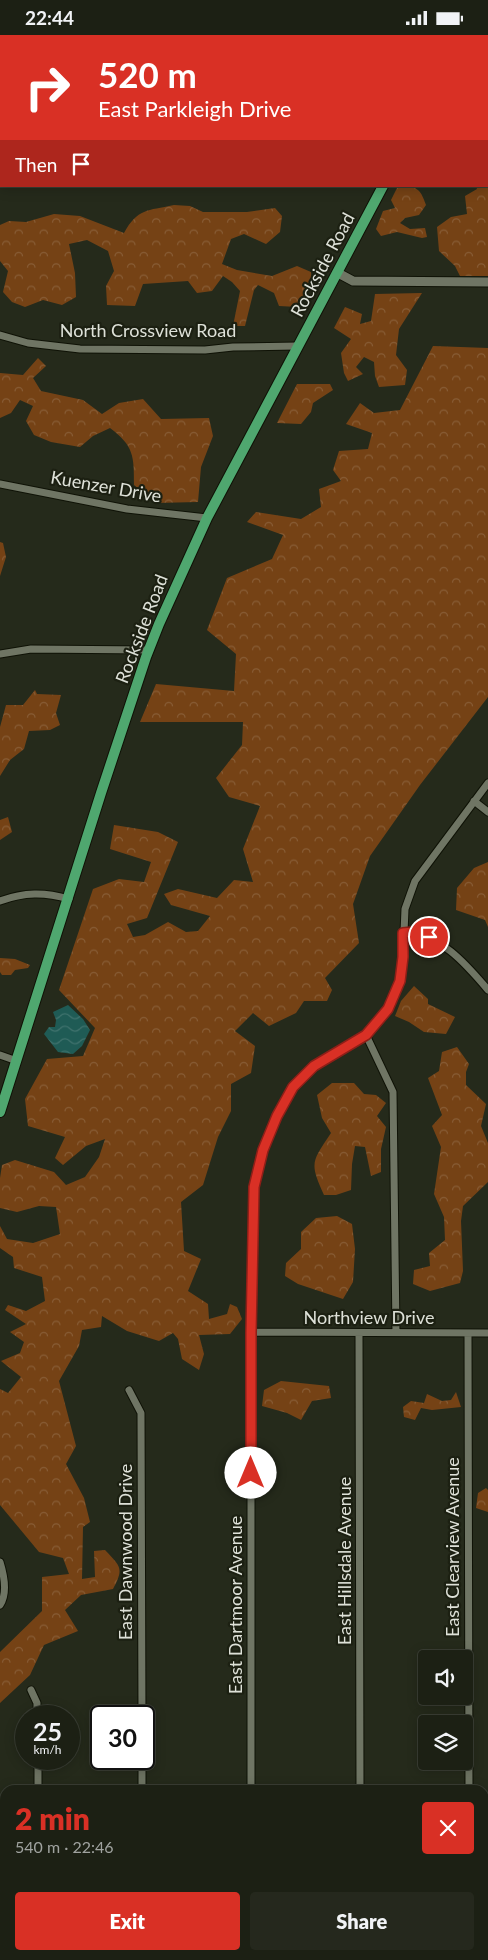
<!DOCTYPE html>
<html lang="en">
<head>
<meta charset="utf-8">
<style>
  body { margin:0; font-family:Lato,sans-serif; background:#25281d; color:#f1f3f6; height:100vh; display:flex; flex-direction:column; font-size:19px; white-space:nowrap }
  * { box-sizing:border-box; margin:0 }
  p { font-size:16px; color:#a0a3a0 }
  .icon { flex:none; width:28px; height:28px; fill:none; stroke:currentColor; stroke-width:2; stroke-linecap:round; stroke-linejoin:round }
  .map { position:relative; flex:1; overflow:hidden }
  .side { position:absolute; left:0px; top:1750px; width:489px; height:175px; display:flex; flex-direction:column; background:#1c2014; border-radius:15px 15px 0 0; box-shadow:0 2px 12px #0003,0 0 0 1px #3a3e34 }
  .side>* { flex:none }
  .top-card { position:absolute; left:0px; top:0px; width:489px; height:152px; box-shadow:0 2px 12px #0003,0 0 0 1px #3a3e34; background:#d93025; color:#fff; overflow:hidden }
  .tools { position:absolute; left:418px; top:1615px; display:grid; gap:10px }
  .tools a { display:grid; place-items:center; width:55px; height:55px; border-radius:5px; background:#1c2014; box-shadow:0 2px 12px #0003,0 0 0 1px #3a3e34; font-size:25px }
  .speed { position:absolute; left:15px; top:1670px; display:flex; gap:10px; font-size:25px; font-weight:700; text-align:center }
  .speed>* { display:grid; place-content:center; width:65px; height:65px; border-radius:50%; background:#1c2014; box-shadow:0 2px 12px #0003,0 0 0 1px #3a3e34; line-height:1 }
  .speed small { font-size:12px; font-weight:400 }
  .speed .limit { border:2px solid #111; border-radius:8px; background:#fff; color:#111 }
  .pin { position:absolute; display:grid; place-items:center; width:42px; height:42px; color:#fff; margin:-21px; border:2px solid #fff; border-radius:50%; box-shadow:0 1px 5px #0007 }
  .me { position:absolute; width:55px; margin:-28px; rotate:0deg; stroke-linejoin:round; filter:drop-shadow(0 0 4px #0008) }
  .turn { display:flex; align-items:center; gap:18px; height:105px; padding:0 15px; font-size:22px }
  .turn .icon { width:65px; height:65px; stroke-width:2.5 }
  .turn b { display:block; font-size:35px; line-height:42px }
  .then { display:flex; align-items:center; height:48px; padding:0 15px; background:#0003; gap:10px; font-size:19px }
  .round { display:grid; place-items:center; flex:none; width:52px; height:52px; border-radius:5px; background:#25281d }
  .headline { display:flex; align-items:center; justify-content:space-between; height:85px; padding:0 15px }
  h1 { font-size:30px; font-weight:800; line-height:38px; color:#d93025 }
  .cta { display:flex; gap:10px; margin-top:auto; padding:10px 15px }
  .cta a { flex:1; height:58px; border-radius:5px; background:#d93025; color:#fff; font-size:20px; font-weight:800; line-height:58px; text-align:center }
  .cta a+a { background:#25281d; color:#f1f3f6 }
  .status { display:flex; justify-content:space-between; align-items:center; height:35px; padding:0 25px; background:#1c2014; direction:ltr }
  .status svg { height:14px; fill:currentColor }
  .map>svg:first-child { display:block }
  .forest { fill:url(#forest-crowns) }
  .water { fill:url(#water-waves) }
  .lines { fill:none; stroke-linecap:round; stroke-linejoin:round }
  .minor-casing { stroke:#0f1206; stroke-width:9 }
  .tertiary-casing { stroke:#0f1206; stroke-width:11 }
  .primary-casing { stroke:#0f1206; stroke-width:12 }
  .minor { stroke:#6f7564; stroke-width:7 }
  .tertiary { stroke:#6f7564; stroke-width:9 }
  .primary { stroke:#4fa76f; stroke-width:10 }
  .route-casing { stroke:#8d1f18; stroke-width:12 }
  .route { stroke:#d93025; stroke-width:9 }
  .labels { text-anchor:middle; stroke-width:4.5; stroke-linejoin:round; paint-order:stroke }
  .street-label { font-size:18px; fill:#dee1d8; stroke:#1c2012 }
</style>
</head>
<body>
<div class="status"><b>22:44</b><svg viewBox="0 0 49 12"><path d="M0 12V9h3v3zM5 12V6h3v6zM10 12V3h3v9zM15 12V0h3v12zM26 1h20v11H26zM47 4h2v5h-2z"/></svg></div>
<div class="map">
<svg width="488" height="1925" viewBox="0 0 488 1925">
  <defs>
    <pattern id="forest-crowns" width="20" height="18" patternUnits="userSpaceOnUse" patternTransform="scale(1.25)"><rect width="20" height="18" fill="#754215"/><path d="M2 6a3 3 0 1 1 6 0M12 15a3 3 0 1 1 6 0" fill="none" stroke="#885d36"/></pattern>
    <pattern id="water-waves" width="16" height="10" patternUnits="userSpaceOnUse" patternTransform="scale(1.25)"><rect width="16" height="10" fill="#1f5b55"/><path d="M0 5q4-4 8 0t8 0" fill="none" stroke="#3f726d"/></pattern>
  </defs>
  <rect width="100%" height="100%" fill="#252a1b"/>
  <path class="forest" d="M488 105V241H460L455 231 439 216 437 192 451 182 467 179 465 161 477 154 476 151H488Z
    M398 151C417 151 420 153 426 170L419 180 405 183 400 188 410 194 425 193 427 202 422 203 397 197 381 201 376 194 383 176 395 173 391 165Z
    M174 170 190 171 203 177H247L275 173 282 181 280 197 266 209 244 199 231 204 222 229 237 235 272 241 297 231 311 237 312 252 298 272 279 271 274 258 258 250 254 255 245 291H233L240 256 232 247 223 241 212 256 197 258 188 246 143 249 135 271 107 270 106 251 114 236 108 216 87 205 69 209 75 238 76 262 62 270 43 265 25 272 12 267 3 257 8 236 0 226V190L9 186 26 187 54 179 80 181 124 198C138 173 147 176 174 170Z
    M422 258 399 294 396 320 407 335 405 350 379 352 375 341 374 327 364 322 356 332 363 339 348 346 344 338 341 318 351 304 334 293 345 272 362 279 360 289 371 286 375 259Z
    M433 311 488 313V662L420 750 370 821 353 869 359 908 325 943 332 955 327 966H304L296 978 269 991 253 978 235 996 255 1011 251 1038 231 1049V1076L218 1102 203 1150 181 1167 184 1216 201 1224 188 1256 208 1269 209 1284 227 1279 230 1269 237 1272 242 1284 230 1299 199 1300 204 1319 199 1335 182 1324 178 1304 173 1298 159 1306 127 1296 102 1281 101 1292 82 1295 79 1311 59 1346 76 1411 66 1429 84 1463 90 1487 83 1492 82 1544 95 1542 94 1516 105 1515C121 1532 124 1533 113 1554L81 1560 65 1575 78 1596 44 1610 30 1640 0 1668V1617L42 1576V1542L69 1539 63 1523 39 1517 0 1470V1354L8 1358 21 1342 1 1326 20 1318 24 1307 10 1297 26 1289 5 1275 8 1270 26 1276 45 1266 42 1242 14 1233 13 1222 0 1213V1191L7 1204 33 1208 60 1199 56 1172 39 1171 17 1177 0 1173V1143L2 1130 15 1125 54 1137 66 1150 85 1142 99 1122 105 1104 86 1111 63 1130 55 1123 65 1102 28 1091 25 1064 47 1024 83 1021 95 993 59 955 93 854 119 844 144 847 151 827 110 814 114 790 158 797 178 807 147 883 127 889 133 902 145 900 168 887 186 897 198 896 210 881 171 870 164 859 178 854 217 863 234 845 253 847 243 814 260 771 229 762 216 743 242 710 243 687H140L156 649 234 656 236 619 207 595 227 543 272 524 283 500 247 487 256 477 301 484 321 472 319 454 341 446 333 435 339 416 368 414 372 398 346 389 360 368 374 378 400 375Z
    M38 323 46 331 33 343 41 356 83 365 102 379 119 368 143 364 161 384 209 383 213 401 201 432 198 467 155 468 134 450C134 421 134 411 110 393L93 401 80 412 51 407 34 400 26 386 33 371 20 365 11 378 0 383V338L23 340Z
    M297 349H330L333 355 313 368 311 377 301 389 277 388Z
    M0 507 3 508 6 522 0 541Z
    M35 655 37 659 61 660 56 678 60 690 50 695 29 696 24 714 10 725 0 741V692L6 670H23Z
    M8 782 12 797 0 805V785Z
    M488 827V892L485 885 456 875 457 853 474 833Z
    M0 923 15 924 30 930 28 933 15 935 11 940H2L0 937Z
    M414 951 428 964V969L455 982 446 999 424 997 409 987 395 981 401 966Z
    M457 1012 469 1029 466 1037V1050L486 1069 481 1091 488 1108V1147L463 1171 461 1186 463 1236 460 1248 430 1256 413 1249 414 1235 430 1231 429 1218 445 1205 444 1182 434 1159 441 1112 432 1091 442 1080 428 1043 439 1036 442 1017Z
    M332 1048H354L364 1059 376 1060 386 1068 377 1081 386 1092 381 1114V1137L371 1141 365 1112 355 1111 352 1129 351 1155 336 1160H324C309 1127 312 1127 331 1098L322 1083 317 1060Z
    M337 1181 352 1189 355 1214 353 1247 343 1264 298 1249 285 1241 286 1228 301 1214V1197L316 1183Z
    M281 1346 329 1351 331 1363 312 1366 301 1385 287 1378 262 1371 264 1355Z
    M456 1357 461 1372 432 1375 421 1373 415 1385 404 1382 403 1372 411 1366 424 1368 427 1359 442 1366 451 1365Z
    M486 1453 488 1455V1477L476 1473 478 1458Z
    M311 1920H326L328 1925H305Z"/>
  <path class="water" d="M68 970 83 984 90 995 82 1011 73 1019 58 1017 44 999 49 992H55L56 985 53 977Z"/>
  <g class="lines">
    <defs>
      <path id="minor" d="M423 0 426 1
        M0 130H1
        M0 300 28 308 80 314 205 315 233 312 297 311
        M0 449 127 474 207 483
        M0 619 31 614 149 615
        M474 766 488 777
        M0 866C24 857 45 857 69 864
        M403 898C438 896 467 930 488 955
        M366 1000 393 1057 396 1297
        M0 1020 17 1026
        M251 1297 488 1298
        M359 1298 360 1755
        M468 1298 469 1755
        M129 1355 141 1378 142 1681
        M0 1527C4 1540 8 1558 0 1570
        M31 1655 37 1668V1681
        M38 1724V1755
        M142 1724V1755
        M251 1755V1297L255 1152 263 1115 277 1081 293 1052 314 1031 366 1000 388 974 400 946 403 922 405 874 415 846 488 748
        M0 1825H5
        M484 1827H488
        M39 1920V1925
        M143 1920V1925
        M360 1920V1925
        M469 1920V1925
        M252 1925V1920"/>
      <path id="tertiary" d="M338 238 353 246 488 247"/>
      <path id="primary" d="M465 1 466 0
        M0 1077 101 758 146 622 159 589 207 483 383 151"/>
    </defs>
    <use href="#minor" class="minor-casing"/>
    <use href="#tertiary" class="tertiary-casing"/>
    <use href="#primary" class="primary-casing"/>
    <use href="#minor" class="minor"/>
    <use href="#tertiary" class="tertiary"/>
    <use href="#primary" class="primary"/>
  </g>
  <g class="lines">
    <defs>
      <path id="route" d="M251 1438V1297L254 1152 263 1115 277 1081 293 1052 314 1031 366 1000 388 974 400 946 403 922V898L413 897 429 902"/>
    </defs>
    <use href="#route" class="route-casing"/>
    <use href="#route" class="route"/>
  </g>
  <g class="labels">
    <g class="street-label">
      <text transform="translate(323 230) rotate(-62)" y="6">Rockside Road</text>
      <text x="148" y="302">North Crossview Road</text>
      <text transform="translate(106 452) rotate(10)" y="6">Kuenzer Drive</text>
      <text transform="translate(142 594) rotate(-69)" y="6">Rockside Road</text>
      <text x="369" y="1289">Northview Drive</text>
      <text transform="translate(453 1512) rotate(-90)" y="6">East Clearview Avenue</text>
      <text transform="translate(126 1517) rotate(-90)" y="6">East Dawnwood Drive</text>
      <text transform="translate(345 1526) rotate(-90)" y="6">East Hillsdale Avenue</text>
      <text transform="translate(236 1570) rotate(-90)" y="6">East Dartmoor Avenue</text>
    </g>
  </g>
</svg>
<div class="tools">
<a><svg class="icon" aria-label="sound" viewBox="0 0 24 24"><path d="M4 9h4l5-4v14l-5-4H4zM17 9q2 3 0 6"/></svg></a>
<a><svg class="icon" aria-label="layers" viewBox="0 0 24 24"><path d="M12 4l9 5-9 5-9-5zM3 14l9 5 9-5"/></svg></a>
</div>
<div class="speed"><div>25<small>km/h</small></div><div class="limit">30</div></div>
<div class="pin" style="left:429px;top:902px;background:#d93025"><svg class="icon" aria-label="arrive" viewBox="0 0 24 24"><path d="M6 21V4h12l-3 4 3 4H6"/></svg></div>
<svg class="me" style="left:251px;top:1438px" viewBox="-20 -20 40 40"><circle r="19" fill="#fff"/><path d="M0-13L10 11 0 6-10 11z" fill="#d93025"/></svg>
<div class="top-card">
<div class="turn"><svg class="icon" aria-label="right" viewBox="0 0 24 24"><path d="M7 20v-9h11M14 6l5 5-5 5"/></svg><div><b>520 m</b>East Parkleigh Drive</div></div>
<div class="then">Then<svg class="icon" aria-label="arrive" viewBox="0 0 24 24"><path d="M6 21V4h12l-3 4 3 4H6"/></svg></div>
</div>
<section class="side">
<div class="headline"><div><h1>2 min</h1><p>540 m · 22:46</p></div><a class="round" style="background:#d93025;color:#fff"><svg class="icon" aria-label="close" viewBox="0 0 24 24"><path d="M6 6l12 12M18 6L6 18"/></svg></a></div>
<div class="cta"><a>Exit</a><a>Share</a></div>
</section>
</div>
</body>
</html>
